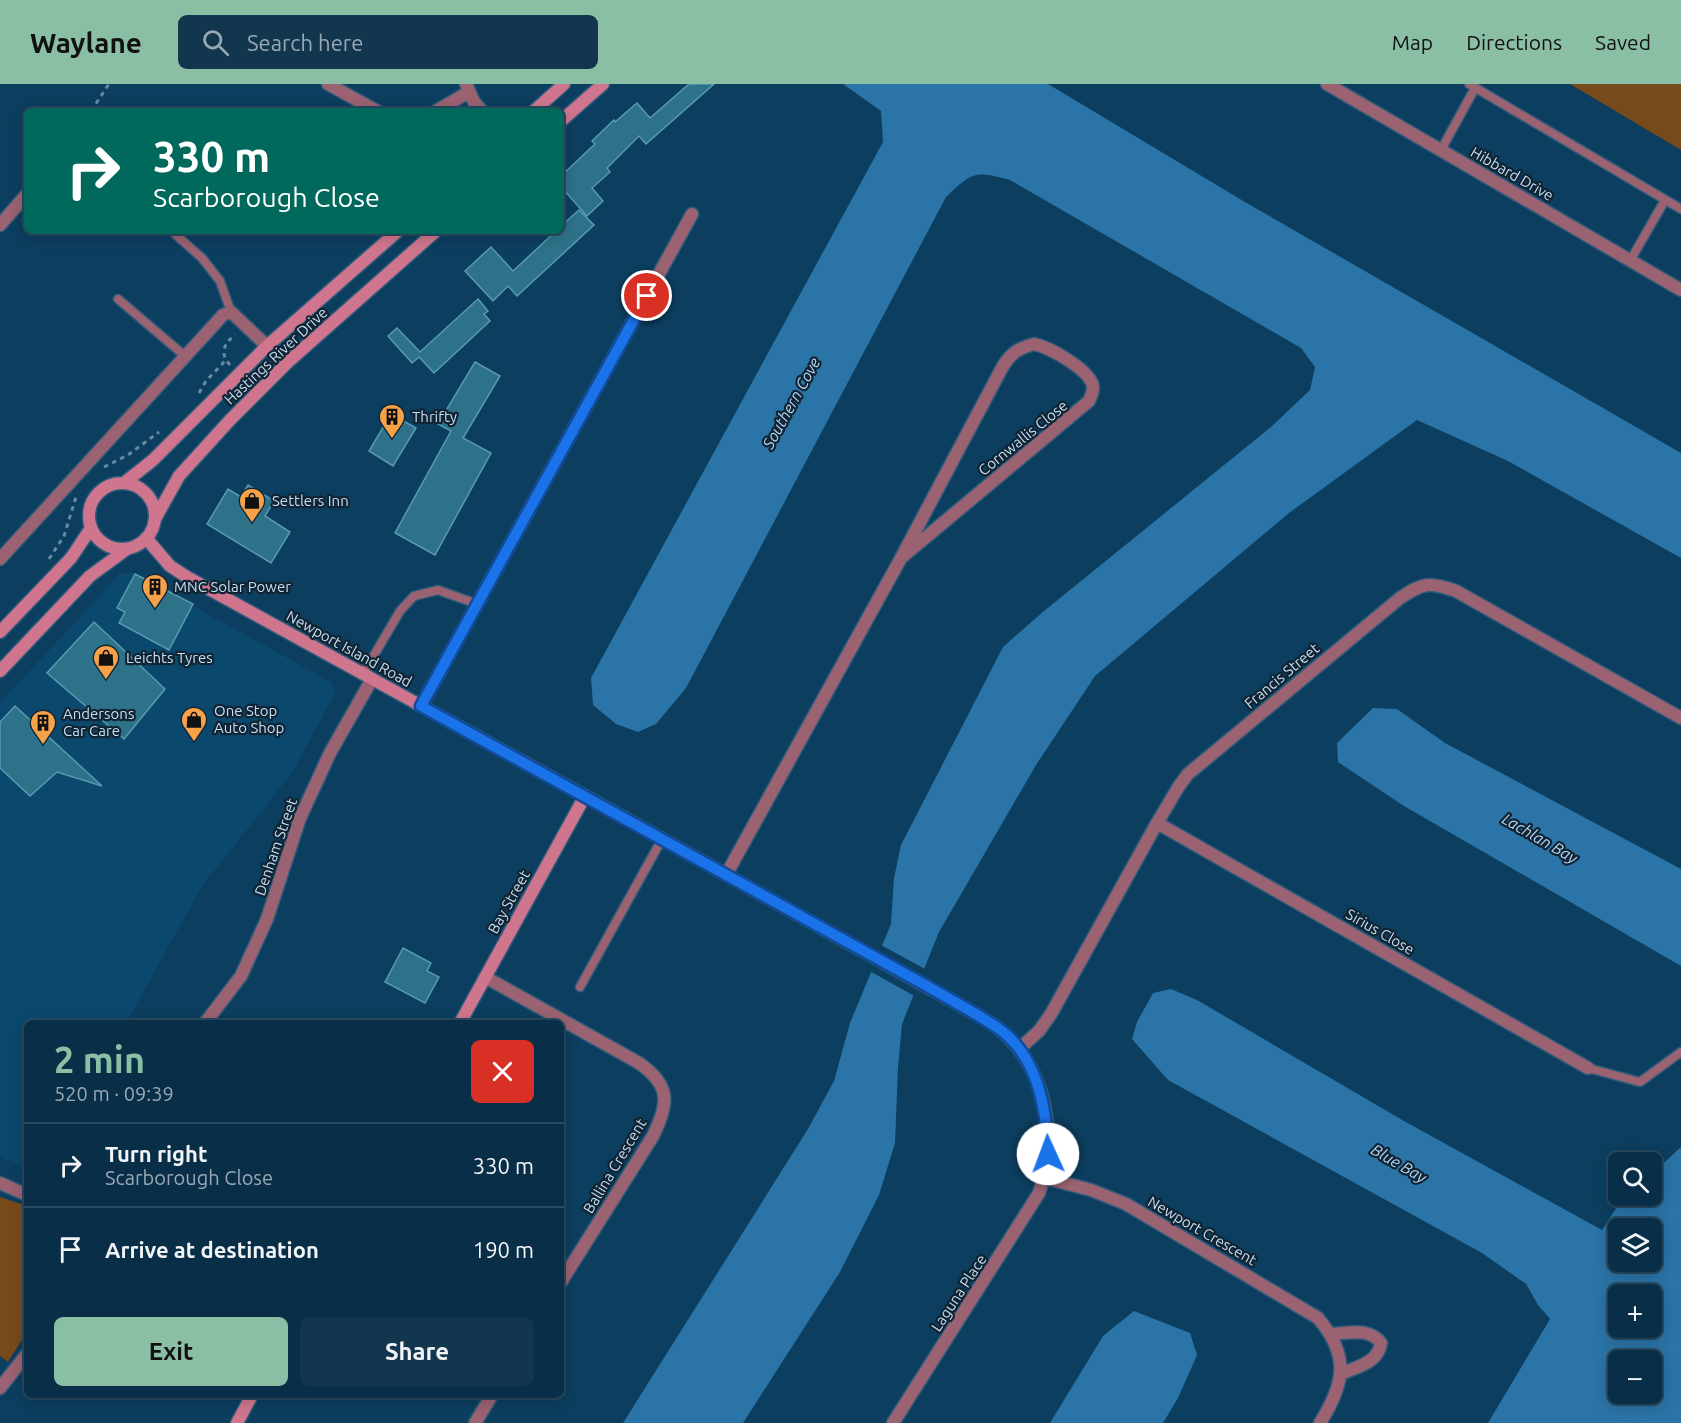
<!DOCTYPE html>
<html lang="en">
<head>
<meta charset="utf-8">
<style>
  body { margin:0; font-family:Ubuntu,sans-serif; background:#12364e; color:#f1f3f6; height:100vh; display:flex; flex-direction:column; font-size:22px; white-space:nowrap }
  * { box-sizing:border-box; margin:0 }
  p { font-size:20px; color:#99a8b4 }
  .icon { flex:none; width:33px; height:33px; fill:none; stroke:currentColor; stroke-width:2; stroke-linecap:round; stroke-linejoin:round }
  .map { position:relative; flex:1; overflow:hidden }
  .details { position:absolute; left:24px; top:936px; width:540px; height:378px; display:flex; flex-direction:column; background:#092e47; border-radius:9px; box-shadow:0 3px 15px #0003,0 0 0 2px #294a60 }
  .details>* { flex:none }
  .hud { position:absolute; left:24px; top:24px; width:540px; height:126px; border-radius:9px; box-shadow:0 3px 15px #0003,0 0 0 2px #294a60; background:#00695c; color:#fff; overflow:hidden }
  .fabs { position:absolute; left:1608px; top:1068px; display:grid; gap:12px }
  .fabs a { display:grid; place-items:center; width:54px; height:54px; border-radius:9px; background:#092e47; box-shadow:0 3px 15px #0003,0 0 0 2px #294a60; font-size:30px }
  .pin { position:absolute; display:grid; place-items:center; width:51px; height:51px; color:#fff; margin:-26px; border:3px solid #fff; border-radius:50%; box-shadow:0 2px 6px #0007 }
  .me { position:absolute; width:66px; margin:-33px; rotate:358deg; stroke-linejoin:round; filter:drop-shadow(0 0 4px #0008) }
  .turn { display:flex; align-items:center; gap:21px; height:126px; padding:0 30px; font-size:27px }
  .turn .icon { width:78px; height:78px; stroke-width:2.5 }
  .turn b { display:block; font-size:42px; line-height:51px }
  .round { display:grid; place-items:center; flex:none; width:63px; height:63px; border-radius:9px; background:#12364e }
  .headline { display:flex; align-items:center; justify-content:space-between; height:102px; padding:0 30px }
  h1 { font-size:36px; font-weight:600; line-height:45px; color:#8abfa5 }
  .cta { display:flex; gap:12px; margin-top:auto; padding:12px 30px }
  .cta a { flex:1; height:69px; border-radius:9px; background:#8abfa5; color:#111; font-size:24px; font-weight:600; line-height:69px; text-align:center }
  .cta a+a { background:#12364e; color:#f1f3f6 }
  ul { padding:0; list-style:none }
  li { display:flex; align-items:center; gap:18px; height:84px; padding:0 30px; border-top:2px solid #294a60 }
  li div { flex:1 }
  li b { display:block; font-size:22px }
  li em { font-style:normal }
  header { display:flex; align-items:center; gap:36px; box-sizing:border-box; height:84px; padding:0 30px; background:#8abfa5; color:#111 }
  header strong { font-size:28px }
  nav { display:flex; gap:33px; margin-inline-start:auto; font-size:21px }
  .search { width:420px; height:54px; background:#12364e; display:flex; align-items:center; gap:15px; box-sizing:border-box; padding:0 21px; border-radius:9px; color:#99a8b4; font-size:22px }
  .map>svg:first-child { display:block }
  .built { fill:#0b486e }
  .green { fill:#774a1b }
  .water { fill:#2b74a7; fill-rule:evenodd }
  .pier { fill:#0c3e5f }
  .building { fill:#2e7289; stroke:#579ab1; stroke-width:1.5 }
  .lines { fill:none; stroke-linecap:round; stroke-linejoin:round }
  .lane-casing { stroke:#2e5b7a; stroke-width:11 }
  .street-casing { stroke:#2e5b7a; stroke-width:15 }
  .secondary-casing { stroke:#2e5b7a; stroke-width:15 }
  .path { stroke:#658ba6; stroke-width:3; stroke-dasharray:4.5 4.5; stroke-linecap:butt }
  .lane { stroke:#9b6271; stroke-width:8 }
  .street { stroke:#9b6271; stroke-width:12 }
  .secondary { stroke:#cf768e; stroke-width:12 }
  .route-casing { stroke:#114b97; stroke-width:15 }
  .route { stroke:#1a73e8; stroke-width:10 }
  .labels { text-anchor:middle; stroke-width:4.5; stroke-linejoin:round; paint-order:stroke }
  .street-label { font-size:15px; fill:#c7dff3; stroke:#102433 }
  .poi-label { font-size:15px; fill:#c7dff3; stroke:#102433; text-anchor:start }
  .water-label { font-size:16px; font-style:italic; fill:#b3d6f3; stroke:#102433 }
</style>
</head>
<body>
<header>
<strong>Waylane</strong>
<div class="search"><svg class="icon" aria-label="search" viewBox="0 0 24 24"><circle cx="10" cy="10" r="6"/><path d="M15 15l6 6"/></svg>Search here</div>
<nav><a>Map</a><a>Directions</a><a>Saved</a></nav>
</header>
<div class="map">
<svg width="1681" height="1339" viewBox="0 0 1681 1339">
  <rect width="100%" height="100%" fill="#0c3e5f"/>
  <path class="built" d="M131 488 333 599 335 609 292 689 202 802 126 939H27V1086L0 1072V619L120 490Z"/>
  <path class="green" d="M1570 0H1681V66Z
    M0 1113 27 1122V1248L8 1278 0 1272Z"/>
  <path class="water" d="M843 0H1048L1245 118 1681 369V474L1508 377 1417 336 1289 429 1095 592 1036 681 939 848 902 940 898 984 895 1059 879 1111 840 1188 743 1339H623L808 1045 834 997 850 939 891 840 894 794 901 761 1003 563 1044 527 1271 343 1310 306 1315 283 1301 264 1010 96C975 86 972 88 946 113L686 604 656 640 638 648 616 640 593 621 591 594 883 58 881 27Z
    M1373 624 1397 625 1445 659 1681 785V882L1404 722 1338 678 1337 659Z
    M1171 905 1197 916 1404 1037 1602 1146 1618 1121 1628 1112H1652V1090L1681 1063V1339H1488L1550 1235 1538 1221 1526 1200 1482 1169 1168 996 1132 955 1137 938 1153 909ZM1618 1144H1652V1178H1618ZM1618 1210H1652V1244H1618ZM1652 1276V1310H1618V1276Z
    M1134 1227 1190 1249 1197 1271 1178 1314 1163 1339H1050L1103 1252Z"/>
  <path class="pier" d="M879 860 927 886 916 913 868 886Z"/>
  <path class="building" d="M689 0H714L646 60 639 52 607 84 610 88 592 104 603 117 587 132 561 103V92L595 60 592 57 614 36 615 38 637 19 650 34Z
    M579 126 594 141 517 212 508 202 493 217 465 187 491 163 513 187 556 147H561V142Z
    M478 215 488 227 484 230 490 237 434 289 419 273 412 279 388 252 397 244 420 268Z
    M475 278 500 292 463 354 491 369 435 471 395 449 451 347 438 340Z
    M391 330 416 344 393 382 369 367Z
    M248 401 274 417 265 432 290 448 271 479 207 440 228 405 241 413Z
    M135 490 193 520 169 566 119 539 125 528 117 524Z
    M94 538 165 605 124 655 47 589Z
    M15 622 102 702 57 688 30 712 0 684V638Z
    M403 864 431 879 427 887 439 893 425 919 385 898Z"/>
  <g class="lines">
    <defs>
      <path id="lane" d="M1469 0 1681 125
        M1441 66 1475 4
        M176 151 202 174 220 197 231 228
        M1630 177 1665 116
        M118 215 185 272
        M363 590 400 527 414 512 438 506 477 520
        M580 903 662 755
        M1588 984 1640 998 1681 968"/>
      <path id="street" d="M328 0 377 27
        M466 0 474 18 482 27
        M1327 0 1681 206
        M436 27 469 8
        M0 141 27 110
        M1034 260C1049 263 1091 286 1093 303 1093 308 1091 313 1089 317L901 474 1003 282C1011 269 1019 264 1034 260Z
        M0 475 223 231 231 228 267 262
        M421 622 692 130
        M585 712 983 934C990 939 999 944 1005 950 1047 989 1058 1057 1039 1109L893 1339
        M1157 739 1588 984
        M726 791 901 474
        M485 893 639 979C670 1001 670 1018 653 1052L561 1198
        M205 939 241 892 267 835 300 734 330 669 372 595
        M1019 965 1039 947 1051 930 1157 739 1179 702 1188 690 1400 514C1423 499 1429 497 1456 507L1681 634
        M1045 1094 1091 1106 1126 1120 1318 1234C1350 1272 1345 1299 1320 1339
        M0 1099 27 1111
        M1331 1250C1349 1249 1369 1243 1381 1259 1378 1279 1358 1282 1341 1290
        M0 1304 27 1270
        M475 1339 492 1311"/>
      <path id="secondary" d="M534 27 564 0
        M561 37 603 0
        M124 399 153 376 267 262 398 147
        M89 432a33 33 0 1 1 66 0a33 33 0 1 1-66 0Z
        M155 435 179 392 230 336 288 278 436 147
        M146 454 170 482 187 493 585 712 460 939
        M0 548 71 474 91 444
        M0 587 90 492 127 465
        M237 1339 252 1311"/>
    </defs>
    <use href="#lane" class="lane-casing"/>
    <use href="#street" class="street-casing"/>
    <use href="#secondary" class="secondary-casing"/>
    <path class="path" d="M91 27 109 0
      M230 281C219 268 224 261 235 250
      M199 309 206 297 226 276
      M104 383 128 371 159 348
      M49 475 64 452 76 413"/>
    <use href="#lane" class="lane"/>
    <use href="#street" class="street"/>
    <use href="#secondary" class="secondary"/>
  </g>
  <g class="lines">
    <defs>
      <path id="route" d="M647 212 421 622 927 902C952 917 979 930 1002 947 1038 975 1047 1028 1048 1070"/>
    </defs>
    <use href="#route" class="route-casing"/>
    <use href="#route" class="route"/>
  </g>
  <defs>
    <symbol id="building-pin" viewBox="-11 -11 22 30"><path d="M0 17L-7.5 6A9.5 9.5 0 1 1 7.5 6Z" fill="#f7a149" stroke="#102433"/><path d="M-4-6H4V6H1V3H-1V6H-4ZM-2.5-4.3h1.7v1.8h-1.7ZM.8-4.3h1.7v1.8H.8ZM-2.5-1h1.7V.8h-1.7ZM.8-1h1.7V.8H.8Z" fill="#111"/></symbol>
    <symbol id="shop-pin" viewBox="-11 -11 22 30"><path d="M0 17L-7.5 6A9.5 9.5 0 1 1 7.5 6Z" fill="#f7a149" stroke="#102433"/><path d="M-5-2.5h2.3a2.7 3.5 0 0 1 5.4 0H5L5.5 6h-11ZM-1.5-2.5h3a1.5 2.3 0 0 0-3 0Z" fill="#111"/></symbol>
  </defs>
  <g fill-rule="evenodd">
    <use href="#building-pin" x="377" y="318" width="30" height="40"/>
    <use href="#shop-pin" x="237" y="402" width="30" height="40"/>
    <use href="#building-pin" x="140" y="488" width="30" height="40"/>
    <use href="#shop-pin" x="91" y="559" width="30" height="40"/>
    <use href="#shop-pin" x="179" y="621" width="30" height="40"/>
    <use href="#building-pin" x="28" y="624" width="30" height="40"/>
  </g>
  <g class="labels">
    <g class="street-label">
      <text transform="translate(1512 90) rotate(30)" y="5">Hibbard Drive</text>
      <text transform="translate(276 272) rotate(-43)" y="5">Hastings River Drive</text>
      <text transform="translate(1023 354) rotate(-39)" y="5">Cornwallis Close</text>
      <text transform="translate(349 565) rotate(29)" y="5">Newport Island Road</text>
      <text transform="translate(1282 592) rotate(-40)" y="5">Francis Street</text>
      <text transform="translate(276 763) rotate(-71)" y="5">Denham Street</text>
      <text transform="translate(509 818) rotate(-61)" y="5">Bay Street</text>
      <text transform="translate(1380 848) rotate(30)" y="5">Sirius Close</text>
      <text transform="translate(615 1082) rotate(-59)" y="5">Ballina Crescent</text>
      <text transform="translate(1202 1147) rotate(30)" y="5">Newport Crescent</text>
      <text transform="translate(959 1209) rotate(-57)" y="5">Laguna Place</text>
    </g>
    <g class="poi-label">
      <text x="412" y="338">Thrifty</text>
      <text x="272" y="422">Settlers Inn</text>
      <text x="174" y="508">MNC Solar Power</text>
      <text x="126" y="579">Leichts Tyres</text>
      <text x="214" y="632">One Stop<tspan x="214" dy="17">Auto Shop</tspan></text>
      <text x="63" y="635">Andersons<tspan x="63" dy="17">Car Care</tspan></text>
    </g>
    <g class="water-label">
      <text transform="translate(791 319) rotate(-61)" y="6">Southern Cove</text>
      <text transform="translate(1540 754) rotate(30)" y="6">Lachlan Bay</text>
      <text transform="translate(1399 1079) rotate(30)" y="6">Blue Bay</text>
    </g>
  </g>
</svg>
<div class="fabs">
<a><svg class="icon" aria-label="search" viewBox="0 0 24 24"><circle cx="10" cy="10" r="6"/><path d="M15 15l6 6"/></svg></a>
<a><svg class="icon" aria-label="layers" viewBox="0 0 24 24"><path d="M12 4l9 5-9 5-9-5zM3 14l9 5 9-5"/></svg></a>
<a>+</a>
<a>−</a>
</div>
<div class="pin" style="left:647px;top:212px;background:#d93025"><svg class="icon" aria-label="arrive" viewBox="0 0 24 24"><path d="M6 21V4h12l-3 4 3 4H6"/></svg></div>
<svg class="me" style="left:1048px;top:1070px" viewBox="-20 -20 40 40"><circle r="19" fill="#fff"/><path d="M0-13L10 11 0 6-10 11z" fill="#1a73e8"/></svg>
<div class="hud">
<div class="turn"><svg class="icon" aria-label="right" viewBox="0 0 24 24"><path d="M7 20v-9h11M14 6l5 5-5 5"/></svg><div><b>330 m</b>Scarborough Close</div></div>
</div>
<section class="details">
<div class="headline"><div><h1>2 min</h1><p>520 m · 09:39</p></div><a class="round" style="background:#d93025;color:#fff"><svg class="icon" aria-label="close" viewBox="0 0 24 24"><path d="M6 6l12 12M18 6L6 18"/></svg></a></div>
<ul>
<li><svg class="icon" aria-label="right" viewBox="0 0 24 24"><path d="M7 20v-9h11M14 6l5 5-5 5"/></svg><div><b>Turn right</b><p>Scarborough Close</p></div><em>330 m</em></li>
<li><svg class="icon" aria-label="arrive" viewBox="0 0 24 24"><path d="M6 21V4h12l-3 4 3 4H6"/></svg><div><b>Arrive at destination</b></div><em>190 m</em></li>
</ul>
<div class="cta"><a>Exit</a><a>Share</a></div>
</section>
</div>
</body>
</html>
